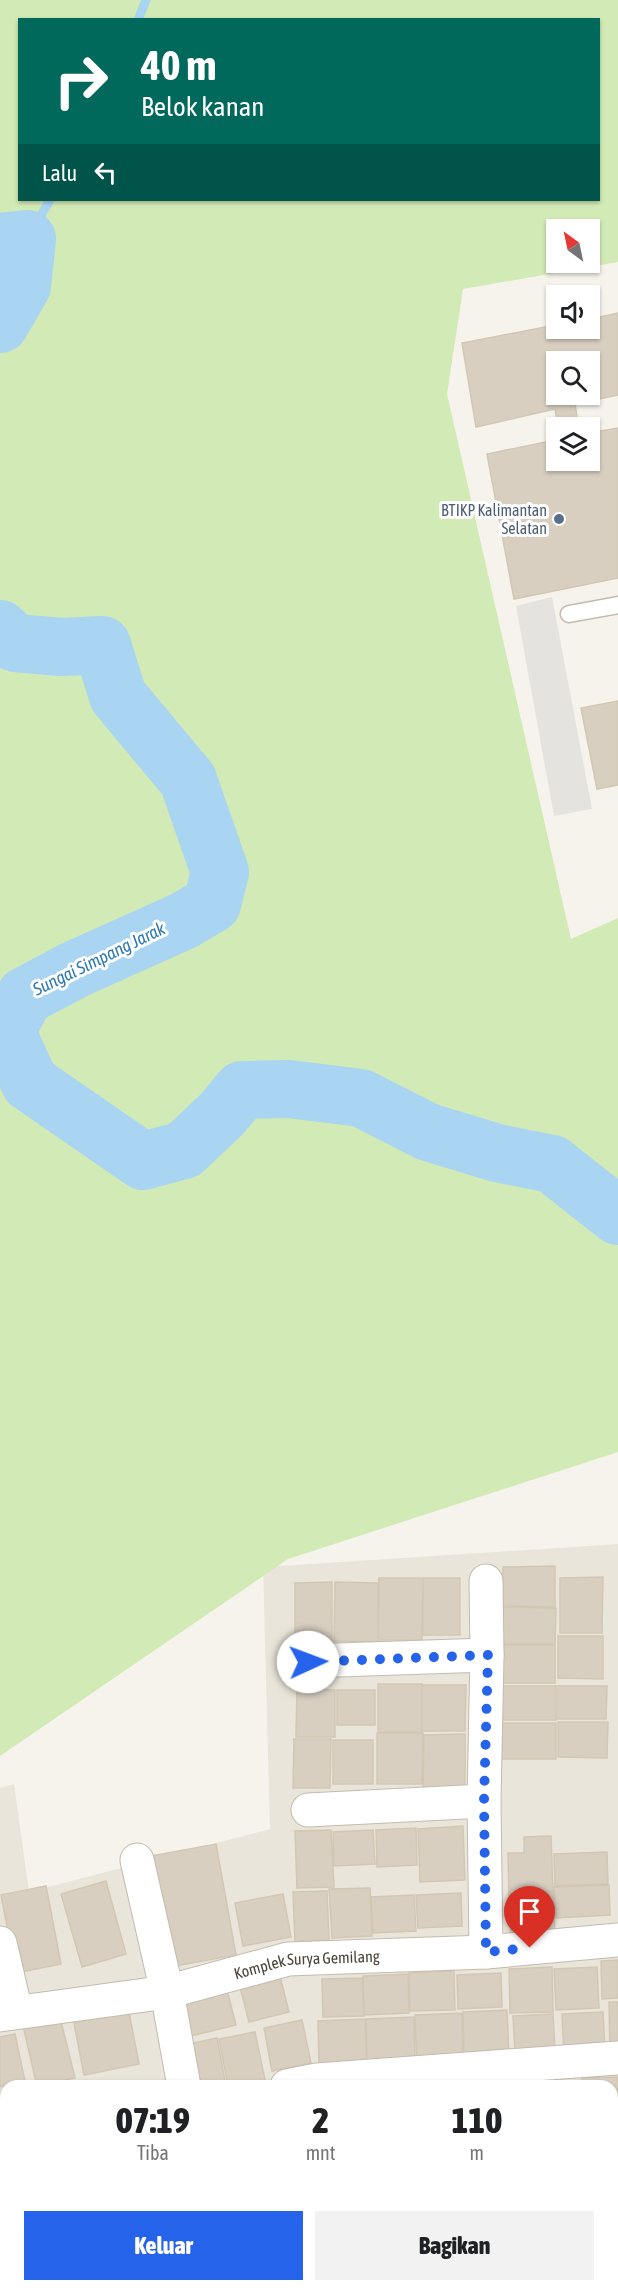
<!DOCTYPE html>
<html lang="id">
<head>
<meta charset="utf-8">
<style>
  body { margin:0; font-family:"Asap Condensed",sans-serif; background:#f2f2f2; color:#202124; height:100vh; display:flex; flex-direction:column; font-size:22px; white-space:nowrap }
  * { box-sizing:border-box; margin:0 }
  p { font-size:20px; color:#757577 }
  .icon { flex:none; width:33px; height:33px; fill:none; stroke:currentColor; stroke-width:2; stroke-linecap:round; stroke-linejoin:round }
  .map { position:relative; flex:1; overflow:hidden }
  .drawer { position:absolute; left:0px; top:2080px; width:618px; height:212px; display:flex; flex-direction:column; background:#fff; border-radius:18px 18px 0 0; box-shadow:0 2px 4px #0004 }
  .drawer>* { flex:none }
  .top-card { position:absolute; left:18px; top:18px; width:582px; height:183px; border-radius:0px; box-shadow:0 2px 4px #0004; background:#00695c; color:#fff; overflow:hidden }
  .needle { width:39px; rotate:327deg }
  .buttons { position:absolute; left:546px; top:219px; display:grid; gap:12px }
  .buttons a { display:grid; place-items:center; width:54px; height:54px; border-radius:0px; background:#fff; box-shadow:0 2px 4px #0004; font-size:30px }
  .pin { position:absolute; display:grid; place-items:center; width:51px; height:51px; color:#fff; margin:-62px -26px; border-radius:50% 50% 50% 0; rotate:-45deg; box-shadow:0 0 6px #0007 }
  .pin .icon { rotate:45deg }
  .me { position:absolute; width:66px; margin:-33px; rotate:88deg; stroke-linejoin:round; filter:drop-shadow(0 0 4px #0008) }
  .turn { display:flex; align-items:center; gap:21px; height:126px; padding:0 24px; font-size:27px }
  .turn .icon { width:78px; height:78px; stroke-width:2.5 }
  .turn b { display:block; font-size:42px; line-height:51px }
  .then { display:flex; align-items:center; height:57px; padding:0 24px; background:#0003; gap:12px; font-size:22px }
  .eta { display:flex; justify-content:space-evenly; align-items:center; height:102px; text-align:center }
  .eta b { font-size:36px; font-weight:800; line-height:42px }
  .cta { display:flex; gap:12px; margin-top:auto; padding:12px 24px }
  .cta a { flex:1; height:69px; border-radius:0px; background:#2563eb; color:#fff; font-size:24px; font-weight:800; line-height:69px; text-align:center }
  .cta a+a { background:#f2f2f2; color:#202124 }
  .map>svg:first-child { display:block }
  .residential { fill:#eae5da }
  .education { fill:#efe8d6 }
  .green { fill:#d2eab5; fill-rule:evenodd }
  .parking { fill:#e5e3e0 }
  .lines { fill:none; stroke-linecap:round; stroke-linejoin:round }
  .stream { stroke:#a9d4f2; stroke-width:9 }
  .river { stroke:#a9d4f2; stroke-width:58 }
  .building { fill:#d8cfc1; stroke:#d3c7b4; stroke-width:1.5; fill-rule:evenodd }
  .lane-casing { stroke:#c2bbae; stroke-width:19 }
  .street-casing { stroke:#c2bbae; stroke-width:35 }
  .lane { stroke:#fff; stroke-width:16 }
  .street { stroke:#fff; stroke-width:33 }
  .route { stroke:#2563eb; stroke-width:10; stroke-dasharray:0 18 }
  .service-dot { fill:#5c6f8a; stroke:#fff; stroke-width:2 }
  .labels { text-anchor:middle; stroke-width:6; stroke-linejoin:round; paint-order:stroke }
  .service-label { font-size:16px; fill:#4e5e75; stroke:#fff; text-anchor:end }
  .street-label { font-size:16px; fill:#4b4439; stroke:#fff }
  .water-label { font-size:18px; font-style:italic; fill:#2e7ab2; stroke:#fff }
</style>
</head>
<body>
<div class="map">
<svg width="618" height="2291" viewBox="0 0 618 2291">
  <rect width="100%" height="100%" fill="#f6f3ec"/>
  <path class="residential" d="M618 1544V2291H118L122 2286H612V2086H6V2121H0V1788L14 1784 29 1892 270 1829 263 1567Z"/>
  <path class="education" d="M6 2219V2286H122L118 2291H0V2220Z"/>
  <path class="green" d="M0 0H618V262L463 289 447 394 571 939 618 918V1452L288 1559 0 1756ZM20 20H598V200H20ZM556 230H590V262H556Z"/>
  <path class="parking" d="M552 597 592 809 554 816 516 606Z"/>
  <g class="lines">
    <path class="stream" d="M138 20 146 0
      M27 239 50 200"/>
    <path class="river" d="M0 242 27 239 22 286 0 324
      M0 629 15 643 62 647 102 645 118 696 188 780 220 872 212 904 183 921 76 969 25 996 6 1031 30 1083 143 1161 184 1150 222 1114 242 1090 289 1089 361 1098 428 1132 497 1153 552 1164 618 1216"/>
  </g>
  <path class="building" d="M618 313V395L575 404 579 428H558L555 409 476 427 462 343 556 325V328H590V319ZM556 362H590V394H556Z
    M618 428V578L514 599 487 454 556 440V460H590V433Z
    M618 701V785L597 789 581 708Z
    M555 1566V1607L502 1606 503 1567Z
    M603 1577 602 1633H560V1578Z
    M379 1578H423L422 1640H378Z
    M423 1578H460V1635H423Z
    M332 1582V1644H295V1583Z
    M335 1582 378 1583V1642L334 1641Z
    M503 1607 556 1608 555 1644H503Z
    M558 1636H603V1679L558 1678Z
    M501 1645H555V1683H501Z
    M378 1684H422V1732H378Z
    M422 1685H466L465 1731H422Z
    M500 1686H556V1720H500Z
    M556 1686H607L606 1719H556Z
    M297 1689 335 1690V1737H296Z
    M337 1690H375V1725H337Z
    M558 1722H608L607 1758 558 1757Z
    M498 1723H556V1759H498Z
    M377 1733H423L422 1784H377Z
    M465 1734V1791L423 1792 424 1735Z
    M294 1739H331L330 1788H293Z
    M333 1740H373V1784H333Z
    M463 1826 465 1880 420 1882 418 1829Z
    M416 1828 417 1865 377 1867 376 1830Z
    M331 1830 334 1887 297 1888 295 1831Z
    M373 1830 375 1864 334 1866 333 1832Z
    M551 1836 553 1891 509 1894 508 1853H524V1837Z
    M216 1844 236 1955 165 1968 145 1857Z
    M607 1852 608 1884 555 1886 554 1854Z
    M106 1881 126 1954 82 1967 61 1894Z
    M609 1885 610 1915 556 1918 554 1887Z
    M46 1886 61 1964 16 1973 1 1895Z
    M370 1888 372 1936 332 1938 329 1889Z
    M327 1891 329 1940 295 1942 293 1892Z
    M553 1891 555 1932 511 1934 509 1894Z
    M461 1893 462 1926 418 1928 416 1895Z
    M283 1894 291 1937 243 1946 235 1903Z
    M414 1895 416 1931 373 1933 371 1897Z
    M618 1960V1998L602 1999 601 1961Z
    M552 1967 553 2012 510 2013 509 1969Z
    M597 1967 599 2008 556 2010 554 1969Z
    M454 1971 455 2010 410 2011 409 1973Z
    M501 1973 502 2007 458 2009 457 1975Z
    M408 1974 409 2013 364 2015 363 1976Z
    M280 1976 289 2012 249 2022 240 1987Z
    M362 1978 364 2016 323 2017 322 1979Z
    M226 1986 236 2025 191 2036 181 1997Z
    M127 2002 139 2064 84 2075 72 2013Z
    M609 2002H618V2050L610 2051Z
    M507 2010 509 2057 464 2058 463 2012Z
    M603 2012 605 2051 564 2053 562 2014Z
    M462 2013 463 2061 417 2063 415 2015Z
    M553 2014 555 2051 515 2052 513 2016Z
    M60 2017 75 2078 37 2086 23 2026Z
    M414 2017 415 2063 367 2065 366 2019Z
    M365 2019 367 2065 319 2067 318 2021Z
    M302 2020 311 2063 272 2071 264 2028Z
    M255 2032 265 2080 228 2086 219 2039Z
    M15 2034 25 2081 0 2087V2037Z
    M217 2038 226 2086H198L189 2044Z
    M618 2077V2128H612V2086H582V2078Z
    M577 2081V2086H535V2083Z
    M612 2131H618V2172H612Z
    M612 2220H615L616 2250H612Z
    M6 2227V2280L0 2281V2228Z
    M612 2273H618V2291H603V2286H612Z
    M105 2286H131L132 2288 106 2291Z
    M245 2286H308L309 2291H246Z
    M311 2286H336L337 2290 312 2291Z
    M406 2286H438L439 2291H407Z
    M466 2286H497V2291H466Z
    M503 2286H551L552 2291H503Z
    M561 2286H595V2291H561Z"/>
  <g class="lines">
    <defs>
      <path id="lane" d="M569 614 618 605"/>
      <g id="street">
        <path d="M308 1661 487 1655"/>
        <path d="M308 1810 484 1801"/>
        <path d="M137 1860 167 1992 184 2086"/>
        <path d="M0 1943 16 2012"/>
        <path d="M486 1952 484 1801 487 1655 486 1581"/>
        <path id="s1" d="M0 2015 167 1992 288 1959 486 1952 618 1940"/>
        <path d="M287 2086 317 2080 618 2058"/>
        <path d="M612 2192H618"/>
        <path d="M220 2286 221 2291"/>
      </g>
    </defs>
    <use href="#lane" class="lane-casing"/>
    <use href="#street" class="street-casing"/>
    <use href="#lane" class="lane"/>
    <use href="#street" class="street"/>
  </g>
  <g class="lines">
    <path class="route" d="M308 1662 488 1655 484 1801 486 1952 530 1948"/>
  </g>
  <circle class="service-dot" cx="559" cy="519" r="6"/>
  <g class="labels">
    <g class="service-label">
      <text x="547" y="516">BTIKP Kalimantan<tspan x="547" dy="18">Selatan</tspan></text>
    </g>
    <g class="street-label">
      <text dy="6" stroke="none"><textPath href="#s1" startOffset="312">Komplek Surya Gemilang</textPath></text>
    </g>
    <g class="water-label">
      <text transform="translate(99 959) rotate(-26)" y="6">Sungai Simpang Jarak</text>
    </g>
  </g>
</svg>
<div class="buttons">
<a><svg class="needle" viewBox="-14 -14 28 28"><path d="M0-13l5 13h-10z" fill="#e53935"/><path d="M0 13l5-13h-10z" fill="#757577"/></svg></a>
<a><svg class="icon" aria-label="sound" viewBox="0 0 24 24"><path d="M4 9h4l5-4v14l-5-4H4zM17 9q2 3 0 6"/></svg></a>
<a><svg class="icon" aria-label="search" viewBox="0 0 24 24"><circle cx="10" cy="10" r="6"/><path d="M15 15l6 6"/></svg></a>
<a><svg class="icon" aria-label="layers" viewBox="0 0 24 24"><path d="M12 4l9 5-9 5-9-5zM3 14l9 5 9-5"/></svg></a>
</div>
<div class="pin" style="left:530px;top:1948px;background:#d93025"><svg class="icon" aria-label="arrive" viewBox="0 0 24 24"><path d="M6 21V4h12l-3 4 3 4H6"/></svg></div>
<svg class="me" style="left:308px;top:1662px" viewBox="-20 -20 40 40"><circle r="19" fill="#fff"/><path d="M0-13L10 11 0 6-10 11z" fill="#2563eb"/></svg>
<div class="top-card">
<div class="turn"><svg class="icon" aria-label="right" viewBox="0 0 24 24"><path d="M7 20v-9h11M14 6l5 5-5 5"/></svg><div><b>40 m</b>Belok kanan</div></div>
<div class="then">Lalu<svg class="icon" aria-label="left" viewBox="0 0 24 24"><path d="M17 20v-9H6M10 6l-5 5 5 5"/></svg></div>
</div>
<section class="drawer">
<div class="eta">
<div><b>07:19</b><p>Tiba</p></div>
<div><b>2</b><p>mnt</p></div>
<div><b>110</b><p>m</p></div>
</div>
<div class="cta"><a>Keluar</a><a>Bagikan</a></div>
</section>
</div>
</body>
</html>
